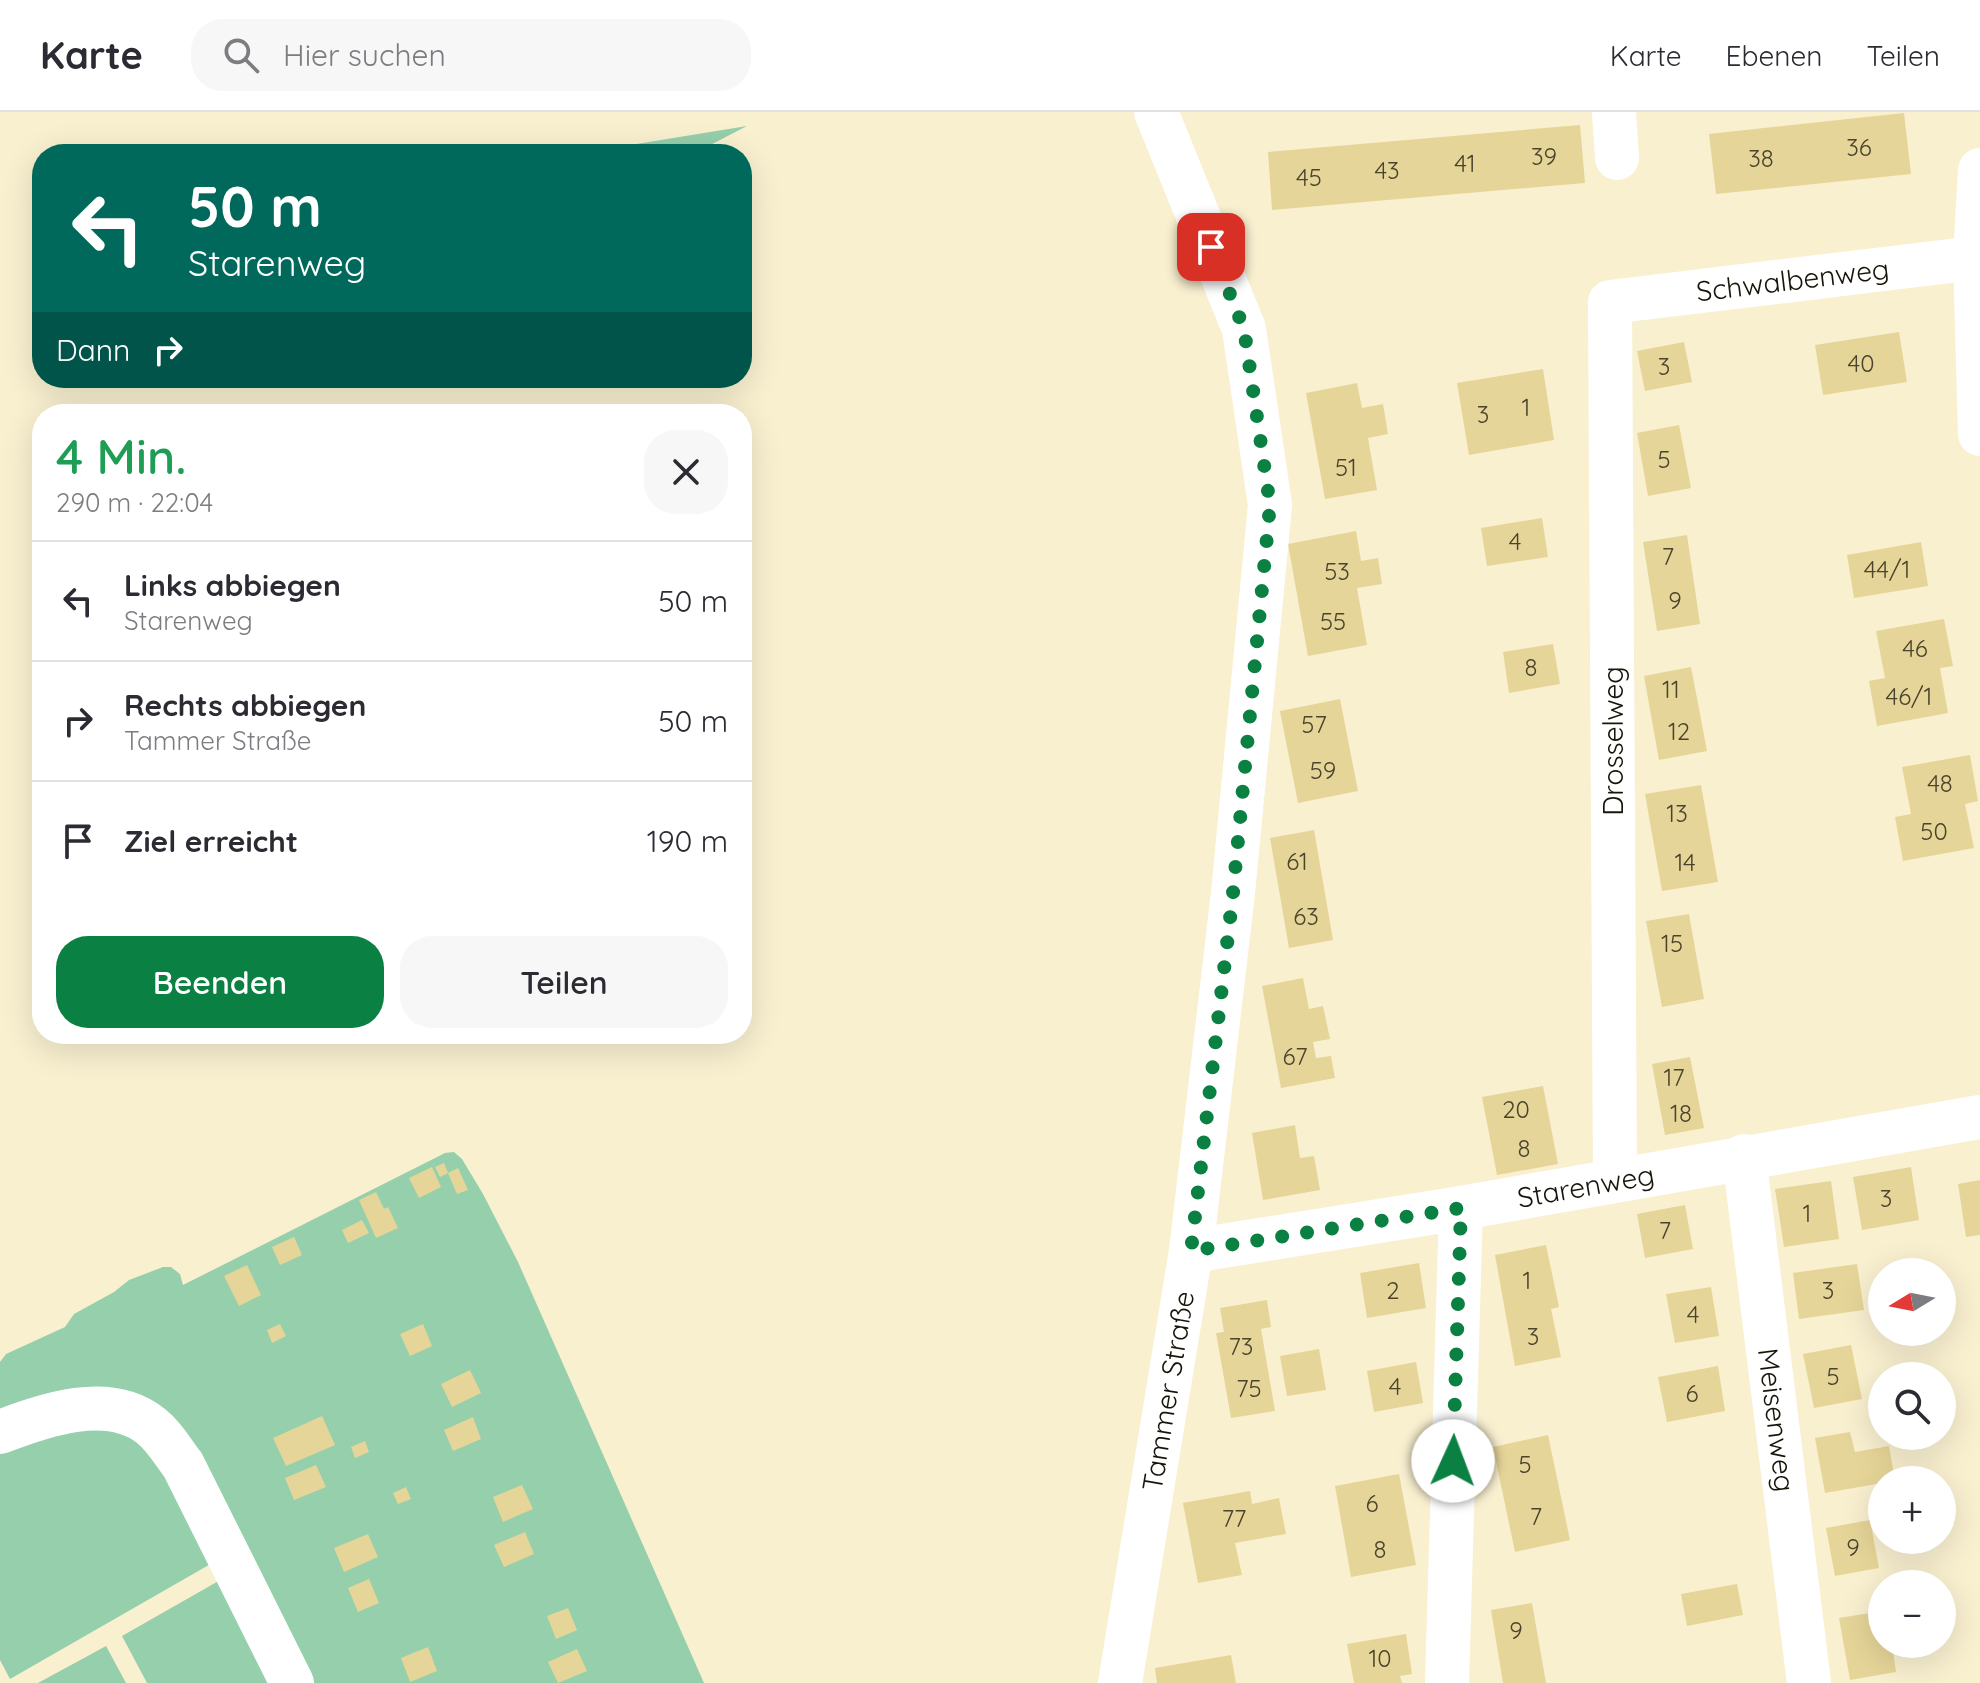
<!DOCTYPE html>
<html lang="de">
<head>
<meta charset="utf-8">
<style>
  body { margin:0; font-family:Quicksand,sans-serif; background:#f7f7f7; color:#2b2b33; height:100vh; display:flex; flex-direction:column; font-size:30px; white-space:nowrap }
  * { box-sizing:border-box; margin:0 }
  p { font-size:26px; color:#7c7c81 }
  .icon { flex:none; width:44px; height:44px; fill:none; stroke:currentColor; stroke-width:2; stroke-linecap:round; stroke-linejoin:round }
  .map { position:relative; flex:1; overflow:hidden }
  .drawer { position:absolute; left:32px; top:292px; width:720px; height:640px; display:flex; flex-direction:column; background:#fff; border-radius:32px; box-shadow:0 8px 32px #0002 }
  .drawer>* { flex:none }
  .top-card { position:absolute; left:32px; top:32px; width:720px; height:244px; border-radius:32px; box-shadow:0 8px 32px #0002; background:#00695c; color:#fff; overflow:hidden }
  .needle { width:52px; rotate:260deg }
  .fabs { position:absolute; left:1868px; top:1146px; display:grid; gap:16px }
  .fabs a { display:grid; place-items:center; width:88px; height:88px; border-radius:50%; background:#fff; box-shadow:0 8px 32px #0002; font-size:40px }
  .pin { position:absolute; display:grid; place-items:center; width:68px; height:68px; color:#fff; margin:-34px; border-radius:16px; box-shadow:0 4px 12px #0006 }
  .me { position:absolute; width:88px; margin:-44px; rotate:2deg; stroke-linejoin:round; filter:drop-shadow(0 0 6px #0008) }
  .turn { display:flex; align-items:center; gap:28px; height:168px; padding:0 24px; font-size:36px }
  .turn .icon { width:104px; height:104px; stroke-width:2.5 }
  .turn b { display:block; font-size:56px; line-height:68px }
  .then { display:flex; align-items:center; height:76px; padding:0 24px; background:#0003; gap:16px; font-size:30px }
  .round { display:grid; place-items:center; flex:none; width:84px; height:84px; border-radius:32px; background:#f7f7f7 }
  .headline { display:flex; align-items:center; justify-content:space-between; height:136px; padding:0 24px }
  h1 { font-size:48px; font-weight:600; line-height:60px; color:#1e9e55 }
  .primary-button { display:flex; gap:16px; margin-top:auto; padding:16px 24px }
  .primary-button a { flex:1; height:92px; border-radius:32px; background:#0b8043; color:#fff; font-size:32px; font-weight:600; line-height:92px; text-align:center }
  .primary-button a+a { background:#f7f7f7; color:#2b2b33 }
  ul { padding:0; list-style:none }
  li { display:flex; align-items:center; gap:24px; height:120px; padding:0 24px; border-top:2px solid #e1e1e2 }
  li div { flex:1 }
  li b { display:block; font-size:30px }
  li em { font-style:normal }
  header { display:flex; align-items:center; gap:48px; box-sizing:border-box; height:112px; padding:0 40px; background:#fff; border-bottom:2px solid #e1e1e2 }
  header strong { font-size:38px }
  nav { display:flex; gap:44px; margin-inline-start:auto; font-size:28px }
  .search { width:560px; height:72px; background:#f7f7f7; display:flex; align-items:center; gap:20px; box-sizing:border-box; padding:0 28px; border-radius:32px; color:#7c7c81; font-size:30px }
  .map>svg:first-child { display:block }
  .green { fill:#96cfab }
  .building { fill:#e6d598 }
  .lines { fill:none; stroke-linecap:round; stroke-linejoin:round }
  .minor { stroke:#fff; stroke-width:44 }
  .route { stroke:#0b8043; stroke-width:14; stroke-dasharray:0 25.2 }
  .labels { text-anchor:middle; stroke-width:6; stroke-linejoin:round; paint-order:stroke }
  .number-label { font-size:24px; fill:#4b442d }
  .street-label { font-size:28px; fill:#171409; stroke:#fff }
</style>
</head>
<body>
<header>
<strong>Karte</strong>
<div class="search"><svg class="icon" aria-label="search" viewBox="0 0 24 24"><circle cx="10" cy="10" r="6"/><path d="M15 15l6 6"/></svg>Hier suchen</div>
<nav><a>Karte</a><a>Ebenen</a><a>Teilen</a></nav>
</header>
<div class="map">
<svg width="1980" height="1571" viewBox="0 0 1980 1571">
  <rect width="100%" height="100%" fill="#f9f0d0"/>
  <path class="green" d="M747 14 693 42H575Z
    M454 1040 462 1047 483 1082 518 1150 704 1571H305L173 1308 0 1305V1250L6 1242 65 1215 74 1202 114 1180 129 1168 163 1155H171L180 1162 183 1173 445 1041Z
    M107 1314 144 1327 221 1446 10 1567 0 1548V1334Z
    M229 1463 271 1571H147L122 1524Z
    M106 1534 126 1571H38Z"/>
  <path class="building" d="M1904 1 1911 62 1716 82 1709 22Z
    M1580 13 1585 71 1272 98 1268 40Z
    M1899 220 1907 270 1823 283 1815 233Z
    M1684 230 1692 270 1645 279 1637 239Z
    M1543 257 1554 328 1469 343 1457 271Z
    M1357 271 1362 296 1383 292 1388 322 1368 326 1377 378 1325 387 1306 281Z
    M1679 313 1691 376 1648 384 1637 321Z
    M1542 406 1548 445 1487 454 1481 416Z
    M1356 419 1361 449 1378 446 1382 472 1357 476 1367 533 1308 544 1288 432Z
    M1687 423 1700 512 1657 519 1643 430Z
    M1921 430 1928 474 1854 486 1847 443Z
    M1944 507 1953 554 1940 556 1948 601 1877 614 1869 569 1885 566 1876 519Z
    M1553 532 1560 572 1509 581 1503 540Z
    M1691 555 1707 639 1659 648 1644 564Z
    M1340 587 1358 679 1298 691 1280 599Z
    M1970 643 1978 689 1965 692 1974 736 1903 749 1895 705 1911 702 1902 655Z
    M1701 673 1718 770 1662 779 1645 682Z
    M1314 718 1333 828 1289 836 1270 726Z
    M1689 802 1704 887 1662 895 1646 809Z
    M1303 866 1309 897 1323 894 1330 927 1313 930 1316 946 1331 944 1335 966 1281 976 1262 874Z
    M1690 945 1704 1016 1665 1023 1652 952Z
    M1543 974 1558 1052 1497 1063 1482 985Z
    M1295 1013 1300 1046 1314 1044 1320 1078 1263 1088 1252 1021Z
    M444 1051 448 1061 440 1065 435 1055Z
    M432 1055 441 1075 419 1086 409 1066Z
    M1911 1055 1919 1108 1862 1118 1853 1065Z
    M458 1056 468 1078 457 1082 448 1061Z
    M1980 1068V1123L1966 1125 1958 1072Z
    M1831 1069 1839 1127 1784 1135 1775 1077Z
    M376 1080 384 1097 388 1095 398 1116 376 1126 359 1088Z
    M1685 1093 1693 1137 1645 1146 1637 1102Z
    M362 1108 369 1121 348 1131 342 1118Z
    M294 1125 302 1143 280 1153 272 1135Z
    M1546 1133 1559 1195 1551 1197 1561 1245 1515 1254 1495 1143Z
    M1419 1151 1426 1196 1367 1206 1360 1161Z
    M1857 1152 1864 1198 1799 1207 1793 1161Z
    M247 1153 261 1183 239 1194 224 1164Z
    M1711 1175 1719 1224 1675 1231 1666 1182Z
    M1267 1188 1271 1215 1261 1217 1275 1299 1231 1306 1216 1221 1224 1220 1220 1196Z
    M280 1212 286 1224 272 1231 267 1218Z
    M423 1212 432 1234 410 1244 400 1222Z
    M1851 1233 1862 1287 1814 1296 1803 1242Z
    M1319 1237 1326 1278 1287 1284 1280 1244Z
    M1416 1250 1423 1291 1374 1300 1367 1259Z
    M1718 1254 1725 1299 1667 1310 1658 1265Z
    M470 1258 481 1281 452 1295 441 1272Z
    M322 1304 335 1333 286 1354 273 1326Z
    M473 1305 481 1327 453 1339 444 1318Z
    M1850 1320 1855 1340 1889 1334 1895 1368H1882V1371L1825 1381 1815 1326Z
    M1548 1323 1570 1428 1515 1440 1493 1335Z
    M365 1329 369 1340 355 1346 351 1335Z
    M316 1353 326 1375 294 1388 285 1366Z
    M1399 1362 1416 1453 1351 1465 1335 1374Z
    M522 1373 533 1397 503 1410 493 1385Z
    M406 1375 411 1387 398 1392 393 1381Z
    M1250 1379 1252 1392 1279 1386 1286 1422 1235 1431 1242 1463 1198 1471 1183 1391Z
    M1870 1408 1879 1456 1835 1464 1826 1416Z
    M525 1420 534 1442 504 1455 494 1433Z
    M368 1422 378 1445 344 1460 334 1436Z
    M369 1467 379 1491 358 1500 348 1476Z
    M1737 1472 1743 1503 1687 1514 1681 1482Z
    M1532 1491 1546 1571H1503L1491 1498Z
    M568 1496 577 1518 556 1527 547 1504Z
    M1882 1499V1532H1892L1896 1560 1850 1568 1839 1506Z
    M1406 1522 1412 1562 1400 1564 1402 1571H1354L1347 1532Z
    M428 1535 437 1559 410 1570 401 1546Z
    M577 1537 587 1559 558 1571 548 1550Z
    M1231 1543 1236 1571H1157L1155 1556Z"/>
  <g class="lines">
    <g class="minor">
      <path d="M1614 0 1617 46"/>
      <path d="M1980 58 1975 146 1980 322"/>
      <path id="s1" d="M1744 1044 1809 1571"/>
      <path id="s2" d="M1615 1068 1610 190 1975 146"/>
      <path id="s3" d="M1191 1139 1461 1096 1980 1005"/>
      <path d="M0 1320C44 1303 109 1280 151 1314 164 1324 173 1340 183 1353L292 1571"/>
      <path id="s4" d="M1120 1571 1191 1139 1233 781 1270 393 1244 217 1156 0"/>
      <path d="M1447 1571 1461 1096"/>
    </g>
  </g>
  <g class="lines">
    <path class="route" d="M1211 135 1244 217 1270 393 1233 781 1191 1139 1461 1096 1453 1349"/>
  </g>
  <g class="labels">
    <g class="number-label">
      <text x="1859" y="44">36</text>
      <text x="1544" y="53">39</text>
      <text x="1761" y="55">38</text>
      <text x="1465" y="60">41</text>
      <text x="1387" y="67">43</text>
      <text x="1309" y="74">45</text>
      <text x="1861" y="260">40</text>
      <text x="1664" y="263">3</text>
      <text x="1526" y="304">1</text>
      <text x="1483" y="311">3</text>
      <text x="1664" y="356">5</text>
      <text x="1346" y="364">51</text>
      <text x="1515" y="438">4</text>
      <text x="1668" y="453">7</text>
      <text x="1887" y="466">44/1</text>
      <text x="1337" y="468">53</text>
      <text x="1675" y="497">9</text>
      <text x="1333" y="518">55</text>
      <text x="1915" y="545">46</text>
      <text x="1531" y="564">8</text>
      <text x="1671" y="586">11</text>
      <text x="1909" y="593">46/1</text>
      <text x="1314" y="621">57</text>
      <text x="1679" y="628">12</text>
      <text x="1323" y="667">59</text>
      <text x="1940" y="680">48</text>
      <text x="1677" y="710">13</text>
      <text x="1934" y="728">50</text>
      <text x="1297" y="758">61</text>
      <text x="1685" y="759">14</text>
      <text x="1306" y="813">63</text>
      <text x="1672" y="840">15</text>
      <text x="1295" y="953">67</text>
      <text x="1674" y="974">17</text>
      <text x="1516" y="1006">20</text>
      <text x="1681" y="1010">18</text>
      <text x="1524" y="1045">8</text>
      <text x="1886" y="1095">3</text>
      <text x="1807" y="1110">1</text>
      <text x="1665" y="1127">7</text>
      <text x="1527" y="1177">1</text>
      <text x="1393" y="1187">2</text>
      <text x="1828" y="1187">3</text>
      <text x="1693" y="1211">4</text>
      <text x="1533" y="1233">3</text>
      <text x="1241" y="1243">73</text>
      <text x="1833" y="1273">5</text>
      <text x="1395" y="1283">4</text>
      <text x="1249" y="1285">75</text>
      <text x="1692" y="1290">6</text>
      <text x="1525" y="1361">5</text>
      <text x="1372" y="1400">6</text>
      <text x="1536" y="1413">7</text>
      <text x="1234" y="1415">77</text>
      <text x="1853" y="1444">9</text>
      <text x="1380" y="1446">8</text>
      <text x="1516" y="1527">9</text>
      <text x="1380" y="1555">10</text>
    </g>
    <g class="street-label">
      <text dy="10" stroke="none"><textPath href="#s2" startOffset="1062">Schwalbenweg</textPath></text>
      <text transform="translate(1613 629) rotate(-90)" y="10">Drosselweg</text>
      <text dy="10" stroke="none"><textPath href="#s3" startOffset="400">Starenweg</textPath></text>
      <text dy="10" stroke="none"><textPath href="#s4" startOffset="296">Tammer Straße</textPath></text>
      <text dy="10" stroke="none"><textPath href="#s1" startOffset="266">Meisenweg</textPath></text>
    </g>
  </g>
</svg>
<div class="fabs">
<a><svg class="needle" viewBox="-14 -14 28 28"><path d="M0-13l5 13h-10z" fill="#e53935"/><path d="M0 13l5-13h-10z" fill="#7c7c81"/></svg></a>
<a><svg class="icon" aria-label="search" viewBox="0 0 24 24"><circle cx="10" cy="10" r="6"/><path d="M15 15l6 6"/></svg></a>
<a>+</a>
<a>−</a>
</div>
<div class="pin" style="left:1211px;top:135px;background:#d93025"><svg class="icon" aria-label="arrive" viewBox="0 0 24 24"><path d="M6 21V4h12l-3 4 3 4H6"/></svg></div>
<svg class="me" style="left:1453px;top:1349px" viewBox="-20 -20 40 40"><circle r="19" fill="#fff"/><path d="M0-13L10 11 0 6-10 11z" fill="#0b8043"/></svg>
<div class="top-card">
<div class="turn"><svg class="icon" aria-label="left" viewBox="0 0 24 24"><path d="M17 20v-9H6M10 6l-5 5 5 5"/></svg><div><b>50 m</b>Starenweg</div></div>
<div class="then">Dann<svg class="icon" aria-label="right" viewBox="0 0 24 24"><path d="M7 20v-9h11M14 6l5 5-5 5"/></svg></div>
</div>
<section class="drawer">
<div class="headline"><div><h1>4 Min.</h1><p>290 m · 22:04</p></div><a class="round"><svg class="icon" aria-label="close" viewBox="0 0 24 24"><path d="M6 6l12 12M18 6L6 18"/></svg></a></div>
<ul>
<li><svg class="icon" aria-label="left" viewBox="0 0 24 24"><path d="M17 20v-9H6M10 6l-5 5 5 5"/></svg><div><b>Links abbiegen</b><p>Starenweg</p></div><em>50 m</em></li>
<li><svg class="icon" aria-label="right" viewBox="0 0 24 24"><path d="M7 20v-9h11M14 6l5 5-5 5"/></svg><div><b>Rechts abbiegen</b><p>Tammer Straße</p></div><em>50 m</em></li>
<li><svg class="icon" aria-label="arrive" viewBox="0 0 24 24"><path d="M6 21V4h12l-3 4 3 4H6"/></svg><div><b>Ziel erreicht</b></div><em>190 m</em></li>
</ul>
<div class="primary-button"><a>Beenden</a><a>Teilen</a></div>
</section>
</div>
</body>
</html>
